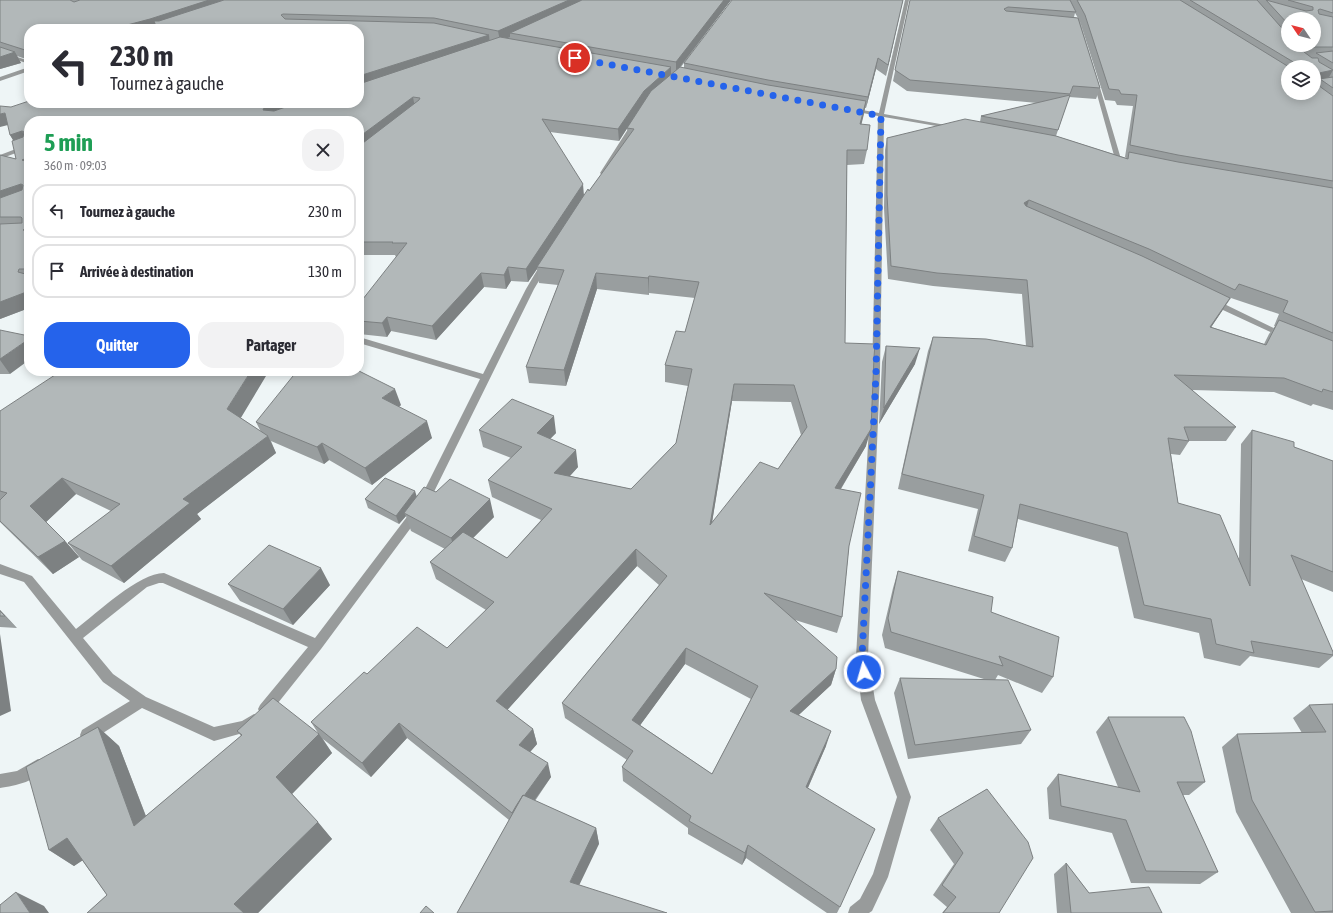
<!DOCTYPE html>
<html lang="fr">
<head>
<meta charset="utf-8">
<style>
  body { margin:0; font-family:"Asap Condensed",sans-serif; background:#f2f2f3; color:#2b2b33; height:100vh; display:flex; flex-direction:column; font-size:15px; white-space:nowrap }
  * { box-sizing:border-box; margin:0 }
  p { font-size:13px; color:#7c7c81 }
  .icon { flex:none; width:22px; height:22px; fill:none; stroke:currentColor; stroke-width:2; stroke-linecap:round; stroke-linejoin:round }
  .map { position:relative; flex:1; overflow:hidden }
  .details { position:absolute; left:24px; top:116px; width:340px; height:260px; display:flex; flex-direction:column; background:#fff; border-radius:16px; box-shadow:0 2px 10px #0003 }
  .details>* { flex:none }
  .banner { position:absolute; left:24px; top:24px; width:340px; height:84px; border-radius:16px; box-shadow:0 2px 10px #0003; background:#fff; color:#2b2b33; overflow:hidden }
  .needle { width:26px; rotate:305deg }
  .buttons { position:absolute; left:1281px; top:12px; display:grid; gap:8px }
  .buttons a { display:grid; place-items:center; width:40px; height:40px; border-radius:50%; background:#fff; box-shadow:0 2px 10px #0003; font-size:20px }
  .pin { position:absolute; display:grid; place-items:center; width:34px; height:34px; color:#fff; margin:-17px; border:2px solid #fff; border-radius:50%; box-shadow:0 1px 4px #0007 }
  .me { position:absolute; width:44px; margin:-22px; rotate:354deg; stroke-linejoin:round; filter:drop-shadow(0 0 3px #0008) }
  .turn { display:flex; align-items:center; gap:14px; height:84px; padding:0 20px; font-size:18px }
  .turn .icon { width:52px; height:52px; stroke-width:2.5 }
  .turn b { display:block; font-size:28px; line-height:34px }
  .round { display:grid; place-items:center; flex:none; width:42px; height:42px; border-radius:16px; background:#f2f2f3 }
  .overview { display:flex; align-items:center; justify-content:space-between; height:68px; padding:0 20px }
  h1 { font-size:24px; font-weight:700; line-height:30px; color:#1e9e55 }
  .action { display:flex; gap:8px; margin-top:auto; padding:8px 20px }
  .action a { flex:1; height:46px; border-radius:16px; background:#2563eb; color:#fff; font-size:16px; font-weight:700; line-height:46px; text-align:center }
  .action a+a { background:#f2f2f3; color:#2b2b33 }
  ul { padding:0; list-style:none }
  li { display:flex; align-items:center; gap:12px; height:54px; margin:0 8px 6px; padding:0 12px; border:2px solid #e1e1e2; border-radius:16px }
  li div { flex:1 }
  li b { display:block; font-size:15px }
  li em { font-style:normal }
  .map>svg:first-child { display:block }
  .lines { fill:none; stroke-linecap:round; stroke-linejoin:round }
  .minor { fill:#989b9b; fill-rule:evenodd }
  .wall { fill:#999e9f; fill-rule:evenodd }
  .shaded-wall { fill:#7d8182 }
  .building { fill:#b2b8b9; stroke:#7d8182; fill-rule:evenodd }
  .route { stroke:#2563eb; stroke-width:7; stroke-dasharray:0 12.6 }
</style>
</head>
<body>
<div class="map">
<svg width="1333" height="913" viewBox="0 0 1333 913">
  <rect width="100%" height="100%" fill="#eef5f6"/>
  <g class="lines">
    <path class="minor" d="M905 0H909L884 114 957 127 954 129 884 117 880 374 868 657 875 700 911 797 888 877 872 911 869 913H848L850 907 860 899 873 874 897 797 861 700 856 657 872 374 878 116 848 110 851 108 879 113Z
      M0 51 29 61V64L0 54Z
      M29 67V71L0 81V77Z
      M1093 80 1098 81 1121 159 1120 160 1115 159Z
      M632 123 637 124 605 174H601L600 173Z
      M29 144V148L0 159V155Z
      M542 262H545L549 264 534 289 427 506 321 649 270 713 265 715 260 713 258 709 260 705 308 647 163 583H159L147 587 83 638 113 674 146 697 214 727 242 721 254 714 259 716 261 720 259 724 250 731 214 741 142 708 92 740 87 742 82 740 80 735 82 730 130 701 103 682 24 582 0 574V564L32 576 76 629C97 613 139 573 164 573L315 638 419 501 480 379 359 343V337L483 374 526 289Z
      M1210 300H1216L1288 335 1287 337H1281L1210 304Z
      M38 759 43 761 45 766C39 781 15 786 0 788V774L17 771Z"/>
  </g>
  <path class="wall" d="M0 0H731L681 67 684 68V63L903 0 886 76 876 69 866 108H865L861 124 867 150 864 164 847 165 845 343 866 446 841 489 849 546 842 617 837 633 795 620 836 669 831 685 798 715 826 746 808 788 840 907 837 913H827L746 858 742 865 688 834V828L623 781 622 767 627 760 565 718 562 703 659 585 637 566 507 710 533 729 537 744 530 752 551 777 535 801 596 828 599 844 457 913 509 820 407 738 371 777 323 739 332 753 292 794 332 839 258 913H87L107 895 82 860 74 866 49 850 98 727 119 746 146 816 241 736 237 731 318 733 311 722 367 674 447 648 486 610 436 579 430 562 445 549 411 531 406 516 399 524 368 508 365 499 417 497 494 517 473 538 507 558 541 520 492 497 488 480 511 458 483 447 479 430 556 433 550 439 578 467 570 476 631 489 676 443 688 386 665 382V365L685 332 695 298 649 293V295L597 289 566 386 529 383 526 367 558 285 539 283 537 269 528 282 511 281 506 289 484 287 436 340 391 331 387 337 359 334V321L397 257H396L395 255H359V121H29V308L0 319V155L16 159 14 141 10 135 11 107 359 103 157 28 29 29V60L17 56 21 63 0 69ZM644 102 627 128 628 138 589 191 584 195 550 132 619 141ZM732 401 791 402 801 435 778 469 712 522ZM685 664 751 699 712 774 640 725Z
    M910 0H1333V410L1313 404 1311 406 1274 392 1192 390 1236 427 1226 441H1189L1180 455 1171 454 1178 503 1239 559 1241 444 1252 430 1294 447 1333 461V592L1301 579 1333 652V656L1319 668 1250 656 1240 666 1204 658 1199 633 1134 618 1118 547 1018 519 1012 548 1005 562 968 551 978 509 898 489 928 351 933 337 1026 346 1022 294 933 286 888 279 884 208 885 150 887 138 980 122 981 116 1037 103 907 91 893 81ZM1075 13 1078 18 1074 17ZM1079 19 1081 25 1105 100 1115 101 1117 105 1133 106 1125 157 1126 158 1056 136 1069 97 1096 99 1100 88ZM1288 19 1314 45H1288ZM1288 67H1314L1288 93ZM1231 298 1279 314 1274 326H1275L1269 334 1264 344 1211 327Z
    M0 330 10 374H0Z
    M886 346 915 364 879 424 882 362Z
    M401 405 399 407 432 438 372 485 329 460 324 464 271 441 276 453 197 514 201 519 124 583 82 560 68 543 111 511 76 494 46 522 65 541 79 557 53 574 0 522V411L241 418 261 432 256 422Z
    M898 571 991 612 1053 677 1042 693 998 675 995 680 1031 730 1021 744 908 759 894 693 900 678 987 680 885 648 882 635 893 588Z
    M228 584 330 585 293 625 240 601Z
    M0 610 17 628 0 627Z
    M1333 704V913H1291L1236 812 1222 747 1237 734 1302 733 1293 718 1309 705Z
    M1108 717 1205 782 1189 795H1183L1218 872 1200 884 1131 883 1112 833 1049 819 1047 788 1058 774 1118 787 1096 732Z
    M987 789 999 913H942L947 907 933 895 954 864 930 830 938 818Z
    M1066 863 1089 893 1162 913H1057L1054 874Z"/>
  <path class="shaded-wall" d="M209 0H241L153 29H112Z
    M569 0H590L510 33V37L500 41 498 31Z
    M724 0H731L676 72V62Z
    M903 0 886 76 888 65Z
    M489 35 490 45 359 88V76Z
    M29 48V58L25 50Z
    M15 52 21 63 0 69V57Z
    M878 58 876 69 866 108 868 97Z
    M671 67V78L644 102 619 141 618 129 644 91Z
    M1333 70 1327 81 1320 79 1314 90V82L1319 73Z
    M413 97 415 108 359 152V137Z
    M866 101 864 114 858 138 860 124Z
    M280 103H316L267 121 263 110 264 108Z
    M5 113 12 124 0 127V114Z
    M119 118 121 121H113Z
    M22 131 28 143 17 147 10 135Z
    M29 157V172L22 160Z
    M21 184 29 197 0 206V191Z
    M583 184 584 196 537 267V269L528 282 526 269Z
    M1029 200 1025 213 1024 203Z
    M29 227V239L23 230Z
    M508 267 511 281 506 289 504 275Z
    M481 273 484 287 436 340 432 326Z
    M596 273 597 289 566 386 564 370Z
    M649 276V295L648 278Z
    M29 291V308L0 319V302Z
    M1230 298 1222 311 1202 341 1210 327Z
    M387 317 391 331 387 337 382 323Z
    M29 339V360L10 374 0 360V359Z
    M920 348 915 364 879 424 884 408Z
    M251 371H269L236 426 227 409Z
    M734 384 732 401 709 541 710 525Z
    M395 389 401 405 388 415 382 398Z
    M554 416 556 433 539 450 537 433Z
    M427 421 432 438 372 485 365 468Z
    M871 429 866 446 831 505 835 488Z
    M268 436 276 453 197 514 201 519 124 583 111 566 183 499Z
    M322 443 329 460 324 464 317 447Z
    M576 450 578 467 557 490 554 473Z
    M62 478 76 494 45 523 30 506Z
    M415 491 418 500 404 513 406 516 399 524 396 516Z
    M490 499 494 517 456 555 451 538Z
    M65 541 79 557 53 574 38 557Z
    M636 549 637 566 501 717 496 701Z
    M321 568 330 585 293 625 283 609Z
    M0 610 17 628 0 611Z
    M0 634 11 711 0 716Z
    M686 648 685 664 633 735 632 720Z
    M836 669 831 685 786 727 790 711Z
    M399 723 407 738 371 777 362 763Z
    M98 727 119 746 156 843 134 826Z
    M533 729 537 744 524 759 519 745Z
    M831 731 826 746 802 801 806 787Z
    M319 734 332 753 291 795 276 777Z
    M548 763 551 777 516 826 512 813Z
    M318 822 332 839 258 913H244L234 904Z
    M596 828 599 844 574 896 570 882Z
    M67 838 91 855 74 866 49 850Z
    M748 845 746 858 742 865 745 853Z
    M16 892 44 906 49 913H30Z"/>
  <path class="building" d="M0 0H70L74 2 80 0H209L150 19 112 29H29V48L25 50 0 42Z
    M224 0H569L498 31 434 18 283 14 281 15 285 19 434 23 489 35 359 76V29H157L154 21H159Z
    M582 0H724L676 62 510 33Z
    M732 0H903L888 65 878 58 868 97 768 80 684 63Z
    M910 0H1070L1076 12 1008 7 1004 9 1006 11 1078 18 1100 88 1073 86 1070 94 910 80 895 70Z
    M1077 0H1180L1289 67H1288V93H1314V67H1295V63L1190 0H1257L1288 35V45H1297L1304 52 1312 58H1318L1319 62 1333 70 1319 73V79L1333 77V88L1320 79 1315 81V83L1333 96V181L1178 155 1130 145 1137 95 1121 94 1119 90 1109 89 1085 15Z
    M1266 0 1306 11 1313 10V7L1288 0H1333V13L1320 9 1318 10 1319 14 1333 17V47H1308L1306 45H1314V19H1288V24Z
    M500 37 671 67 644 91 618 129 542 119 583 184 526 269 508 267 504 275 481 273 432 326 387 317 382 323 359 321V304L407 243H392L393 242H359V146L419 100 420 98 413 97 359 137V121H124L119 118 113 121H29V157L22 160 29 162V227L23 230 29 231V269H19L18 272 29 275V291L0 302V224L22 223V218L21 217H0V198L22 190 23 185 21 184 0 191V155L16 159 12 141 23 137 24 132 22 131 10 135 5 113 0 114V106L11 107 29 101V103H280L264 108 263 110 274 111 297 103H359V84Z
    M0 47 15 52 0 57Z
    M1333 51V63L1316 53Z
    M680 67 768 85 866 101 860 124 870 125 867 150H847L845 343 875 344 874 357 871 429 835 488 861 493 849 546 842 617 764 593 837 657 836 669 790 711 831 731 806 787 875 829 840 907 748 845 745 853 689 821 691 816 622 767 633 751 562 703 667 576 636 549 496 701 533 729 519 745 548 763 524 796 523 795 516 806 512 813 399 723 362 763 311 722 364 672 367 674 417 627 447 648 494 602 430 562 463 532 507 558 552 509 488 480 522 447 479 430 512 399 554 416 537 433 576 450 554 473 631 489 676 443 692 369 665 365 676 331 685 332 699 282 649 276 648 278 596 273 564 370 526 367 564 270 537 267 588 189 589 191 634 129 627 128 651 91ZM734 384 794 385 807 427 778 469 760 462 710 525ZM686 648 758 686 712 774 632 720Z
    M1070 95 1058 130 981 116Z
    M965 119 1056 136 1128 159 1129 152 1178 162 1333 188V333L1283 312 1288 301 1239 284 1235 290 1149 249 1029 200 1024 203 1026 206 1142 256 1230 298 1210 327 1266 345 1279 320 1333 341V392L1323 389 1322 392 1284 378 1174 375 1236 427H1184L1189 441 1168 438 1178 503 1220 515 1250 586 1252 430 1294 442V447L1333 461V572L1291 555 1333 652V655L1251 641 1254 653 1216 644 1211 619 1144 605 1127 533 1020 504 1012 548 974 536 984 495 902 474 933 337 986 339 1033 347 1027 280 937 273 891 266 887 195V138Z
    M0 330 29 336V339L0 359Z
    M886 346 920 348 884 408Z
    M61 371H251L227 409 268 436 183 499 190 503 111 566 68 543 120 504 62 478 30 506 65 541 38 557 0 521V500L7 493 0 491V411Z
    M297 371H359L395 389 382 398 427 421 365 468 322 443 317 447 256 422Z
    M385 478 415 491 396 516 365 499Z
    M450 479 490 499 451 538 404 513 424 487 436 492Z
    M269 545 321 568 283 609 228 584Z
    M898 571 993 597 991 612 1059 637 1053 677 999 656 1003 666 891 632 888 618Z
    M0 611 5 616H0Z
    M900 678 1008 680 1031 730 915 745Z
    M273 698 319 734 276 777 318 822 234 904 244 913H87L107 895 67 838 49 850 26 767 98 727 134 826 242 735 237 731Z
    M1333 704V911L1315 912 1252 800 1237 734 1326 732 1309 705Z
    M1108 717H1184L1191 731 1205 782H1177L1218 872 1146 871 1126 820 1061 806 1058 774 1140 792Z
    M987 789 1028 842 1033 858 999 913H943L956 897 942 885 963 853 938 818Z
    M523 795 596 828 570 882 667 913H457Z
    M1066 863 1089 893 1149 887 1162 913H1071Z
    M16 892 30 913H0V905Z
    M426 906 434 913H420Z"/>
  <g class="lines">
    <path class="route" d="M575 58 881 116 876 374 862 657 864 672"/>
  </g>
</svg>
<div class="buttons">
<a><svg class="needle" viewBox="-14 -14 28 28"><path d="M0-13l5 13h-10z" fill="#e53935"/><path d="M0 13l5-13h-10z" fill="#7c7c81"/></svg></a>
<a><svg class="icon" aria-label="layers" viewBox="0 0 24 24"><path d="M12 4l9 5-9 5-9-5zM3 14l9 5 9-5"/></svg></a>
</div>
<div class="pin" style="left:575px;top:58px;background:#d93025"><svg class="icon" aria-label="arrive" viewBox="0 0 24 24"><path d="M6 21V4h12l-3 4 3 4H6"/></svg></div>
<svg class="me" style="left:864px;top:672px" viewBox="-20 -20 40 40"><circle r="17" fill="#2563eb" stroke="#fff" stroke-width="3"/><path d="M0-11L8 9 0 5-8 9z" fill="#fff"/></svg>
<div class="banner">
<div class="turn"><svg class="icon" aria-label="left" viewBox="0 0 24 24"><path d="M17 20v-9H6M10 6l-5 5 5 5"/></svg><div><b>230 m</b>Tournez à gauche</div></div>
</div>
<section class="details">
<div class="overview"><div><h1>5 min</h1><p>360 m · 09:03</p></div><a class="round"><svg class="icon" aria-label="close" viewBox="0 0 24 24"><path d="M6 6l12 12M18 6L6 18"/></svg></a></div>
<ul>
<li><svg class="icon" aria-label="left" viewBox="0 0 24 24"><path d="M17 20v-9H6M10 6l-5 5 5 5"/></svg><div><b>Tournez à gauche</b></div><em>230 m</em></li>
<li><svg class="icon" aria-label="arrive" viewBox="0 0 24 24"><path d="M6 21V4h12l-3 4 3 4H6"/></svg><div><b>Arrivée à destination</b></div><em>130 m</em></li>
</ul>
<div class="action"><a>Quitter</a><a>Partager</a></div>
</section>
</div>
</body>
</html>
